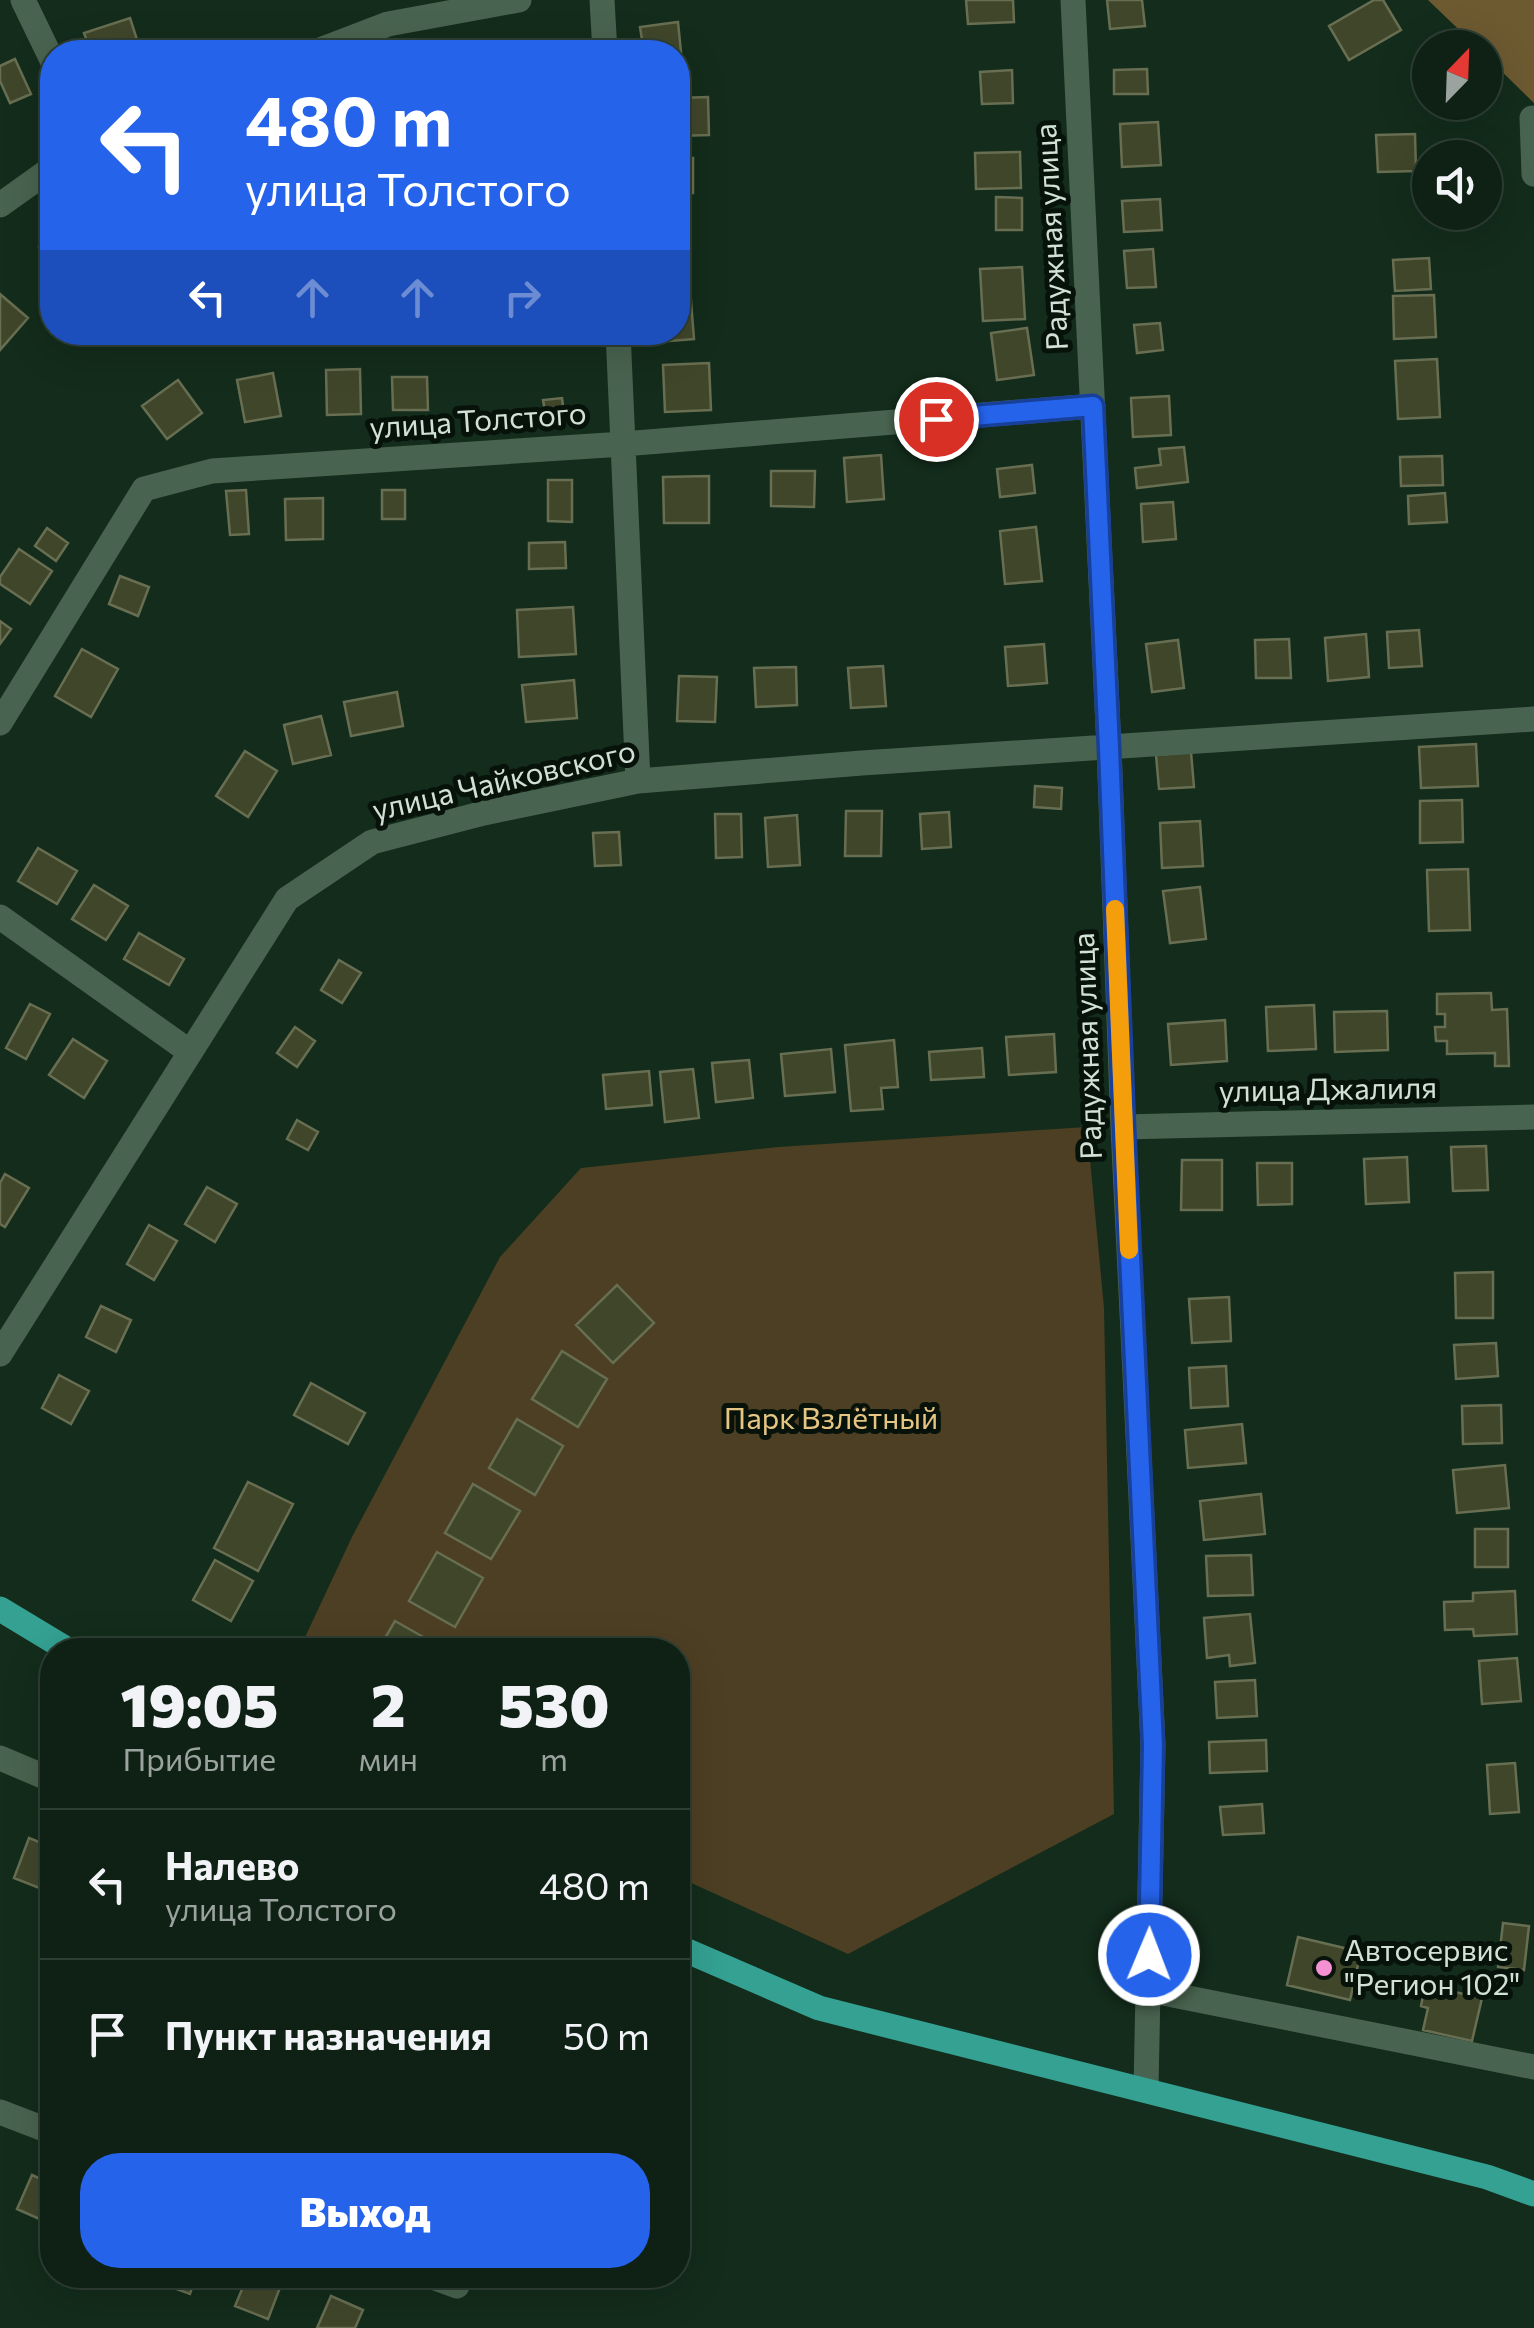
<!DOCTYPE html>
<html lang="ru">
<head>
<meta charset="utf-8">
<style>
  body { margin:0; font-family:Commissioner,sans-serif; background:#17291d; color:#f1f3f6; height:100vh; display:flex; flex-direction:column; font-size:38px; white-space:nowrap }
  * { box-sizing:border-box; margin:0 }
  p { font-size:32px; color:#9ba3a0 }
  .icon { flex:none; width:55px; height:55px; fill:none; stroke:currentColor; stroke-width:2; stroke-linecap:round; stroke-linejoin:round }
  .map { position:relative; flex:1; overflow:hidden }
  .panel { position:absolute; left:40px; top:1638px; width:650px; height:650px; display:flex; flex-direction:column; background:#0e2114; border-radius:40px; box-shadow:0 10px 40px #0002,0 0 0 2px #2e3e34 }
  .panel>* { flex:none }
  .hud { position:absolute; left:40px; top:40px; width:650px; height:305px; border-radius:40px; box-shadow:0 10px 40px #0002,0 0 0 2px #2e3e34; background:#2563eb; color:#fff; overflow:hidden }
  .needle { width:65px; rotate:23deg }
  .fabs { position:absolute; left:1412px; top:30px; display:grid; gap:20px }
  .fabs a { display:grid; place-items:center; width:90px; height:90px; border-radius:50%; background:#0e2114; box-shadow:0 10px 40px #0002,0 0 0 2px #2e3e34; font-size:50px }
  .pin { position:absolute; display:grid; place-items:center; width:85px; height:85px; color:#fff; margin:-42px; border:5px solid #fff; border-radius:50%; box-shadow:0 2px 10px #0007 }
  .me { position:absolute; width:110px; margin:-55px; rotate:1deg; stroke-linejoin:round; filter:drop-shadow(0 0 8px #0008) }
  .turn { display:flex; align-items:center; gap:35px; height:210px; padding:0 40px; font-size:45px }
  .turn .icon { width:130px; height:130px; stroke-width:2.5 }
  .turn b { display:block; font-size:70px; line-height:85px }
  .lanes { display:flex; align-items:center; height:95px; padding:0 40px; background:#0003; justify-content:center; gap:50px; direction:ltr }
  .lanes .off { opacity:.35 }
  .eta { display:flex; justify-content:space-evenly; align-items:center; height:170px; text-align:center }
  .eta b { font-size:60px; font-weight:800; line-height:70px }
  .primary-button { display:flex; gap:20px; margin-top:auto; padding:20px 40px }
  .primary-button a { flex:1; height:115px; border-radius:40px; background:#2563eb; color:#fff; font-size:40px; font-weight:800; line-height:115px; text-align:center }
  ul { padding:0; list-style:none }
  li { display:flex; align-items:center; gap:30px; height:150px; padding:0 40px; border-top:2px solid #2e3e34 }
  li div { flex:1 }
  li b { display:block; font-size:38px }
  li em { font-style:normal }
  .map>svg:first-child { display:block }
  .green { fill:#4d3f23 }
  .forest { fill:#6d5a31 }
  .building { fill:#40462a; stroke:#686e51; stroke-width:2.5 }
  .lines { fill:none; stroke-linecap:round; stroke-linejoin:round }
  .minor { stroke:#48634f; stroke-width:25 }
  .major { stroke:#34a192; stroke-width:25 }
  .route-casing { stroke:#184099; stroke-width:25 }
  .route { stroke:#2563eb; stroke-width:18 }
  .slow { stroke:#f59e0b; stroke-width:18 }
  .poi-dot { fill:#f591d2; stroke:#07120a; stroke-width:4 }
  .labels { text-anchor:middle; stroke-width:10; stroke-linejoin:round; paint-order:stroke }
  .street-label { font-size:30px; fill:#d2e1d5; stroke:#07120a }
  .park-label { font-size:30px; fill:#e6c582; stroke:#07120a }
  .poi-label { font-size:30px; fill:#d2e1d5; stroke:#07120a; text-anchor:start }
</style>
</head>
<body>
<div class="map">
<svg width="1534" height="2328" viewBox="0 0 1534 2328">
  <rect width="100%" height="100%" fill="#132c1b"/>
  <path class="green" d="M1087 1127 1104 1308 1114 1814 848 1954 678 1877V1650H299L352 1537 500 1257 581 1168 778 1147Z"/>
  <path class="forest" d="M1428 0H1534V103L1485 55V48L1477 47Z"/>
  <path class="building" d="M966 0H1013L1014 22 968 24Z
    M1107 0H1142L1145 26 1110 29Z
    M1374 0H1383L1401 30 1349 60 1329 26Z
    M130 18 141 52H91L84 33Z
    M678 22 681 52H644L640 27Z
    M15 59 31 94 10 103 0 81V66Z
    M1147 69 1148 94H1114V70Z
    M1012 70 1013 103 982 104 980 72Z
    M708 97 709 135 678 136V98Z
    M1158 122 1161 165 1122 167 1120 124Z
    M1415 134 1416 171 1378 172 1376 135Z
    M1020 152 1021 188 976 189 975 153Z
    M678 158H693V193H678Z
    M996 197 1022 198V230H996Z
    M1160 199 1162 230 1124 232 1122 201Z
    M52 237V267L39 247Z
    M688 245V272H678V246Z
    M1153 249 1156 287 1127 288 1124 251Z
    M1429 258 1431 289 1395 291 1393 260Z
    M1022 267 1025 319 983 321 980 269Z
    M690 288 694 339 657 342 656 332H678V289Z
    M0 294 28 318 0 350Z
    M1434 295 1436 337 1394 339 1393 296Z
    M1160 323 1163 350 1137 353 1134 325Z
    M1027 328 1034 375 997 380 991 333Z
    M1437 359 1440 417 1398 419 1395 361Z
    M709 363 711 410 665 412 663 365Z
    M360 369 361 414 327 415 326 370Z
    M273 373 281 416 245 422 237 380Z
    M392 377H427L428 410H393Z
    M178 380 202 413 167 439 142 406Z
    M1169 396 1171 435 1133 437 1131 398Z
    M562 398 564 414 546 417 543 400Z
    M1184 447 1188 482 1137 488 1135 468 1161 465 1159 449Z
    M881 455 884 499 847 502 844 458Z
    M1442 456 1443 485 1401 486 1400 457Z
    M1032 465 1035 493 1000 497 997 469Z
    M771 471H815L814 507 771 506Z
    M709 476V523H664L663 477Z
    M548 480H572V522L548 521Z
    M246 490 249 534 230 535 226 491Z
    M382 490H405V519H382Z
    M1445 493 1447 522 1409 524 1408 496Z
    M323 498V539L286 540 285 499Z
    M1173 502 1176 539 1143 542 1141 504Z
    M1036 527 1042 581 1005 584 1000 531Z
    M47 528 68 543 56 561 35 546Z
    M565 542 566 568 529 569V543Z
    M19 549 52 571 30 604 0 584V577Z
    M120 576 149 587 138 616 109 604Z
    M573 607 576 654 519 657 517 610Z
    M0 621 11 629 0 644Z
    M1419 630 1422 666 1389 668 1387 632Z
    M1366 634 1369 677 1328 681 1325 638Z
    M1289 639 1291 678H1256L1255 640Z
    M1178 640 1184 688 1152 692 1146 644Z
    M1044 644 1047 683 1008 686 1005 647Z
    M82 649 118 669 91 717 55 696Z
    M883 666 886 706 851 708 848 668Z
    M796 667 797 705 756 707 754 668Z
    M679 676 717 677 715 722 677 721Z
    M574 680 577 718 526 722 522 685Z
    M397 692 403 726 351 736 344 702Z
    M321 716 331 755 293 764 284 725Z
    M1476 744 1478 786 1421 788 1419 747Z
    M245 751 277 771 248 817 216 796Z
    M1191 752 1194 787 1159 789 1156 755Z
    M1035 786 1062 788 1061 809 1034 807Z
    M1462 800 1463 842 1420 843V801Z
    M846 811H882L881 856H845Z
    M949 812 951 847 922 849 920 814Z
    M715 814H741L742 857 716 858Z
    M797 815 800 865 768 867 765 818Z
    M1200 821 1203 866 1162 868 1160 823Z
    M619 832 621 865 595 866 593 833Z
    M38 848 77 871 57 904 18 881Z
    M1468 869 1470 930 1429 931 1427 870Z
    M94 885 128 906 106 940 72 919Z
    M1200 887 1206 939 1170 943 1163 891Z
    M139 933 184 959 169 985 124 959Z
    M339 960 361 973 342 1003 321 990Z
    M1491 993 1492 1010 1507 1009 1509 1066H1495V1053L1447 1054V1041H1436L1435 1027H1445V1014H1437V994Z
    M30 1004 50 1014 26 1059 6 1048Z
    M1314 1005 1316 1049 1268 1051 1266 1007Z
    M1387 1011 1388 1050 1335 1052 1334 1012Z
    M1225 1020 1227 1061 1171 1065 1168 1024Z
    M295 1027 315 1041 297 1067 277 1053Z
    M1054 1034 1056 1072 1009 1075 1006 1037Z
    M73 1039 107 1061 84 1098 49 1075Z
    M894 1040 898 1087 881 1088 883 1109 851 1111 845 1045Z
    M982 1048 984 1077 931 1080 929 1052Z
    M831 1049 835 1092 785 1096 781 1054Z
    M749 1060 753 1098 716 1102 712 1063Z
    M693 1069 699 1118 665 1122 660 1072Z
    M649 1071 652 1105 606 1109 603 1075Z
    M297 1120 318 1132 308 1150 287 1139Z
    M1486 1146 1488 1190 1453 1191 1451 1147Z
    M1407 1157 1409 1202 1366 1204 1364 1159Z
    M1182 1160H1222V1210H1181Z
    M1257 1163H1292V1204L1258 1205Z
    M5 1174 29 1188 5 1227 0 1224V1183Z
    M207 1187 237 1204 215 1242 185 1224Z
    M149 1225 177 1241 154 1280 127 1264Z
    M1493 1272V1318H1456L1455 1273Z
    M617 1285 654 1323 613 1363 576 1325Z
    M1229 1297 1231 1341 1192 1343 1189 1299Z
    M101 1306 131 1320 116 1352 86 1337Z
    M1496 1343 1498 1376 1456 1379 1454 1345Z
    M562 1351 607 1379 578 1427 532 1399Z
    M1226 1366 1228 1406 1191 1408 1189 1368Z
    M59 1375 89 1391 71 1424 42 1408Z
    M311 1383 365 1413 348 1444 294 1415Z
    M1501 1405 1502 1443 1463 1444 1462 1406Z
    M517 1419 563 1446 535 1495 489 1468Z
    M1242 1424 1246 1463 1188 1468 1185 1430Z
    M1505 1465 1509 1508 1457 1513 1453 1470Z
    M248 1482 293 1504 258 1571 214 1548Z
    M473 1484 520 1511 491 1559 445 1533Z
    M1261 1494 1265 1534 1204 1540 1200 1501Z
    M1475 1529H1508V1567H1475Z
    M437 1552 483 1578 455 1627 409 1601Z
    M1251 1555 1253 1595 1208 1596 1206 1556Z
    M215 1560 253 1581 231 1621 193 1600Z
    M1515 1591 1517 1634 1474 1636 1473 1629 1445 1630 1444 1602 1473 1601V1593Z
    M1250 1614 1255 1663 1230 1666 1229 1655 1207 1658 1204 1618Z
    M395 1621 441 1647 440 1650H378Z
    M1517 1658 1521 1701 1482 1704 1479 1661Z
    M1255 1680 1257 1716 1217 1718 1215 1682Z
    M1266 1740 1267 1771 1210 1773 1209 1742Z
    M1515 1763 1519 1812 1490 1814 1487 1765Z
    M1262 1804 1264 1833 1223 1835 1220 1807Z
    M29 1838 52 1847V1893L14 1878Z
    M1503 1923 1529 1926 1524 1970 1498 1967Z
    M1298 1937 1361 1952 1350 2000 1287 1985Z
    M1426 1981 1451 1986 1450 1991 1482 1998 1472 2041 1423 2030 1428 2008 1421 2006Z
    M32 2175 52 2184V2202L44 2221 17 2209Z
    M163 2275H196L190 2294 160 2283Z
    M248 2275H256L281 2285 268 2319 235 2306Z
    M331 2296 363 2310 355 2328H317Z"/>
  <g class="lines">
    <path class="minor" d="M23 0 52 60
      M602 0 605 52
      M1073 0 1109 747 1123 1127 1153 1745 1146 2089
      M315 52 388 24 519 0
      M1532 118 1534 174
      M0 205 52 168
      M618 332 638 781
      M0 723 144 489 212 471 623 444 1093 406
      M0 917 190 1052
      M1123 1127 1534 1117
      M0 1354 287 899 372 842 484 813 638 781 862 763 1534 719
      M0 1758 52 1780
      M1148 1990 1534 2067
      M0 2112 52 2132
      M427 2275 457 2286"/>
    <path class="major" d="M0 1609 68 1650
      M678 1947 819 2008 1487 2177 1534 2194"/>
  </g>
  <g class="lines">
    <defs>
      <path id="route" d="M936 419 1093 406 1109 748 1124 1128 1153 1745 1149 1955"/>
    </defs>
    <use href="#route" class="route-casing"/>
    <use href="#route" class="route"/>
    <path class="slow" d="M1115 909 1129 1250"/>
  </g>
  <circle class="poi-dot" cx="1324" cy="1968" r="10"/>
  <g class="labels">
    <g class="street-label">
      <text transform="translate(1052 237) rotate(-93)" y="10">Радужная улица</text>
      <text transform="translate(478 421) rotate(-4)" y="10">улица Толстого</text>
      <text transform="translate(504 781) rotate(-13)" y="10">улица Чайковского</text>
      <text transform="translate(1088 1046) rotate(-92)" y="10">Радужная улица</text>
      <text transform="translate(1328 1090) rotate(-1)" y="10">улица Джалиля</text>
    </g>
    <g class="park-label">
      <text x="831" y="1429">Парк Взлётный</text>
    </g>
    <g class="poi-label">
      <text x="1344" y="1961">Автосервис<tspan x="1344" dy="34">"Регион 102"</tspan></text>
    </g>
  </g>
</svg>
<div class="fabs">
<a><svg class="needle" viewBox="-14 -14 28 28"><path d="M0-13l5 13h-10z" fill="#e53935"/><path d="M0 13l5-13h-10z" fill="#9ba3a0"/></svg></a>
<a><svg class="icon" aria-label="sound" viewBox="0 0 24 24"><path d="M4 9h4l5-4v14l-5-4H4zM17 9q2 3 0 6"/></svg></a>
</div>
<div class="pin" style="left:936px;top:419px;background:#d93025"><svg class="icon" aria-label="arrive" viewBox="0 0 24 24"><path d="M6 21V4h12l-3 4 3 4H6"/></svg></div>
<svg class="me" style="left:1149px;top:1955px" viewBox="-20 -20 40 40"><circle r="17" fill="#2563eb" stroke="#fff" stroke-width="3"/><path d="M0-11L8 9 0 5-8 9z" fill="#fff"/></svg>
<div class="hud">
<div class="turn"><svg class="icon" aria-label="left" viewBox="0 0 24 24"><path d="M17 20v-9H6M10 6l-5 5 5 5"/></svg><div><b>480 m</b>улица Толстого</div></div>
<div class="lanes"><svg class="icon" aria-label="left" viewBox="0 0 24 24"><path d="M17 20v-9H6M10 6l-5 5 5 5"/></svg><svg class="icon off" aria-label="ahead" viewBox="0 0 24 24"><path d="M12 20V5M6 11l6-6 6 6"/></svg><svg class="icon off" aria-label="ahead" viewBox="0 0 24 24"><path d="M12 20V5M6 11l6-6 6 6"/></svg><svg class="icon off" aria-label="right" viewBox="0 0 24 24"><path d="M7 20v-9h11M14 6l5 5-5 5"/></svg></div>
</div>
<section class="panel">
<div class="eta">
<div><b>19:05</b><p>Прибытие</p></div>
<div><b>2</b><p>мин</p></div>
<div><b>530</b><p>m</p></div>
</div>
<ul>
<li><svg class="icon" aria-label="left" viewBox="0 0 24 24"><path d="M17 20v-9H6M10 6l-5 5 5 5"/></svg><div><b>Налево</b><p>улица Толстого</p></div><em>480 m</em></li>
<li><svg class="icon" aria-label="arrive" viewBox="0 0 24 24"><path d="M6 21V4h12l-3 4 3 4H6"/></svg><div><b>Пункт назначения</b></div><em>50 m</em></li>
</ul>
<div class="primary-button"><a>Выход</a></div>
</section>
</div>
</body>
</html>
